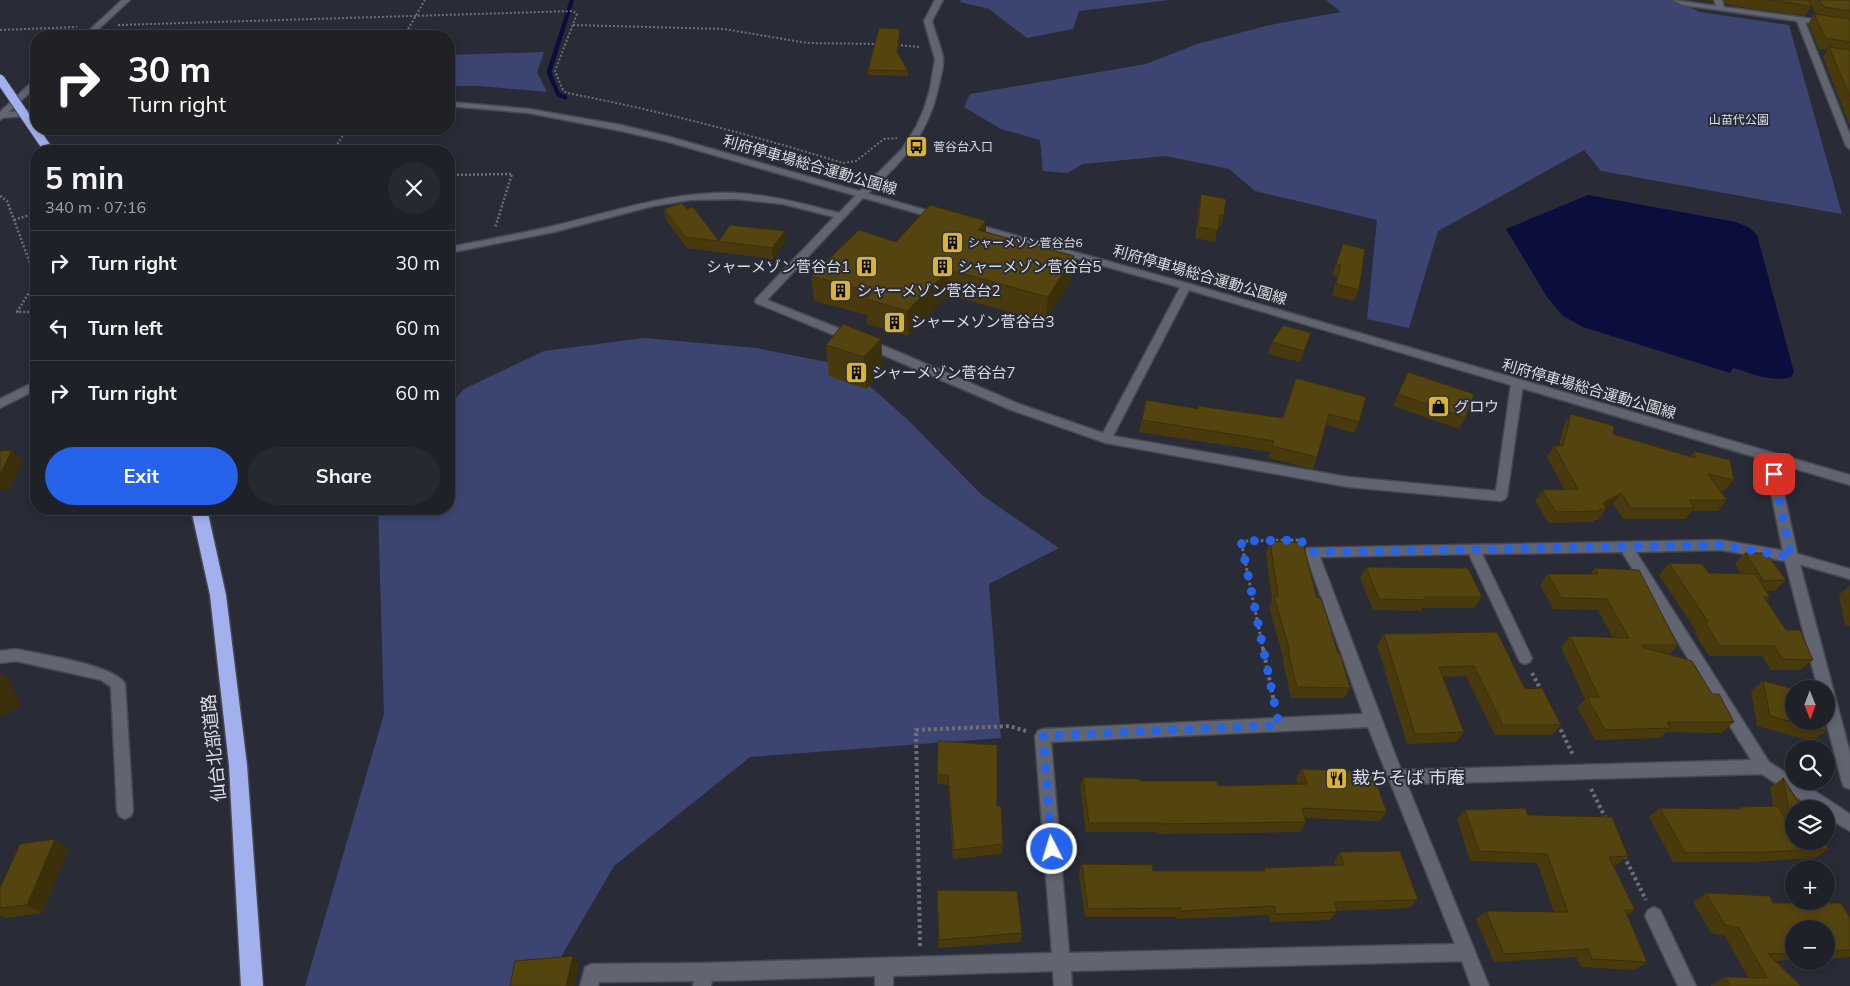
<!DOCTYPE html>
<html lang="en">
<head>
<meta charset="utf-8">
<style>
  body { margin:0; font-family:Mulish,"Noto Sans JP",sans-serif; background:#272931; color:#f1f3f6; height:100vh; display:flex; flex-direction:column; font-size:19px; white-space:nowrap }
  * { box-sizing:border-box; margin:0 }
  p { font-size:16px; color:#a1a3a8 }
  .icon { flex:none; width:28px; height:28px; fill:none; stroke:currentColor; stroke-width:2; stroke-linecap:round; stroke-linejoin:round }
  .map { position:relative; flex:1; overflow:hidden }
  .panel { position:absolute; left:30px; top:145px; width:425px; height:370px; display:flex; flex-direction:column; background:#1f2129; border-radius:20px; box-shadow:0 2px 8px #0003,0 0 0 1px #3c3e46 }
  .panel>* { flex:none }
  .hud { position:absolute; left:30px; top:30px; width:425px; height:105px; border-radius:20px; box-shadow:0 2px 8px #0003,0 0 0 1px #3c3e46; background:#202124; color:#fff; overflow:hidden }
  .needle { width:32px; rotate:179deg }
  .fabs { position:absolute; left:1785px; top:680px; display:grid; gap:10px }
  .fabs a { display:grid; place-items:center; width:50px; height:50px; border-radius:50%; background:#1f2129; box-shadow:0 2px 8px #0003,0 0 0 1px #3c3e46; font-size:25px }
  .pin { position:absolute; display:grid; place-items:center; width:42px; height:42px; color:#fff; margin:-21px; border-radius:10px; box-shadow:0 2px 8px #0006 }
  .me { position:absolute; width:55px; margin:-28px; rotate:355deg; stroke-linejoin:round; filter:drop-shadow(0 0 4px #0008) }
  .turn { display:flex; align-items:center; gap:18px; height:105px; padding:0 15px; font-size:22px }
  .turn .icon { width:65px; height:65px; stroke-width:2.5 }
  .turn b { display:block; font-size:35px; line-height:42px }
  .round { display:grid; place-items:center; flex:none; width:52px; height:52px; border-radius:26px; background:#272931 }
  .headline { display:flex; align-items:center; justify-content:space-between; height:85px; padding:0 15px }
  h1 { font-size:30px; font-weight:700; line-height:38px }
  .action { display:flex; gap:10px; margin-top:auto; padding:10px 15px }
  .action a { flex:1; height:58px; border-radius:30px; background:#2563eb; color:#fff; font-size:20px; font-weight:700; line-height:58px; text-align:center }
  .action a+a { background:#272931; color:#f1f3f6 }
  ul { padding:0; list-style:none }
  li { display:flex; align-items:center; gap:15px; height:65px; padding:0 15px; border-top:1px solid #3c3e46 }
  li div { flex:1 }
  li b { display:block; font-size:19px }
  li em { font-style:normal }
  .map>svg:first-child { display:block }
  .green { fill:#3c4571 }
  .water { fill:#0b0d3d }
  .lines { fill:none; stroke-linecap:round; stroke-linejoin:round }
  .stream { stroke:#0b0d3d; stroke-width:4.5 }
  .minor-casing { stroke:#474952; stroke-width:3 }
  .tertiary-casing { stroke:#474952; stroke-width:3 }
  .secondary-casing { stroke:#474952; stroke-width:3 }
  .motorway-casing { stroke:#474952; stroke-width:3 }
  .path-far3 { stroke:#6c6f78; stroke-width:2; stroke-dasharray:2 2; stroke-linecap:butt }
  .path-far2 { stroke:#6c6f78; stroke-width:2.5; stroke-dasharray:2 2; stroke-linecap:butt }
  .path-far1 { stroke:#6c6f78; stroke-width:3; stroke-dasharray:2.5 2.5; stroke-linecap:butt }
  .path { stroke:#6c6f78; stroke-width:4; stroke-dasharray:3 3; stroke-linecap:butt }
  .minor { fill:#616471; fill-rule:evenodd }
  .tertiary { fill:#616471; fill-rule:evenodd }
  .secondary { fill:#616471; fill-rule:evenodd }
  .motorway { fill:#a2b1ed; fill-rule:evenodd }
  .motorway-bridge-casing { stroke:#474952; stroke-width:11; stroke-linecap:butt }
  .motorway-bridge { stroke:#a2b1ed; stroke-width:9 }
  .wall { fill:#483a0d }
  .shaded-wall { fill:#3b300a }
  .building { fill:#54440f; stroke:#3b300a }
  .route { stroke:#2563eb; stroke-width:9; stroke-dasharray:0 16.2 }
  .labels { text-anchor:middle; stroke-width:4; stroke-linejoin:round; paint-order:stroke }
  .far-park-label { font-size:12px; fill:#dde2f3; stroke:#292c37 }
  .far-poi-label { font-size:12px; fill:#dcdee5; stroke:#292c37; text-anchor:start }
  .street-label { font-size:15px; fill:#dcdee5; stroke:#292c37 }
  .poi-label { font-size:15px; fill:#dcdee5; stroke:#292c37; text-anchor:start }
  .near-street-label { font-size:18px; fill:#dcdee5; stroke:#292c37 }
  .near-poi-label { font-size:18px; fill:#dcdee5; stroke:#292c37; text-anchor:start }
</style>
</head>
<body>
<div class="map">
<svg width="1850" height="986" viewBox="0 0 1850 986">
  <rect width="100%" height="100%" fill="#292c37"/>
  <path class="green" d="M961 0H1169L1079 11 1073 29 1027 38 989 9 960 2Z
    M1326 0H1674L1700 12 1789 25 1842 214 1601 171 1584 150 1438 231 1409 328 1367 319 1377 220 1255 191 1229 169 1166 156 1083 164 1067 173 1043 171 1040 140 1001 129 964 107 970 94 1146 64 1197 44 1270 25 1341 12Z
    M544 52 537 72 547 92 480 86H449V55Z
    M644 338 756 348 847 366 908 420 983 496 1059 548 989 584 1001 738 750 757 614 866 544 986H305L384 714 378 509H449V406L464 389 544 351Z"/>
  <path class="water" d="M1588 195 1736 222 1750 228 1757 235 1794 372 1791 377C1772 383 1751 373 1733 368L1730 373 1583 327 1563 316 1547 297 1506 229Z"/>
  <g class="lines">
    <path class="stream" d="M565 97 558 94 549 72 572 0"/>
    <defs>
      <path id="minor" d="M1673 0 1716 6 1714 0H1722L1724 7 1850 24V28L1805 22 1850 135V149L1846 146 1797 21 1683 5Z
        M861 192 866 195 864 197 767 300 896 351 1019 404 1103 433 1181 286 1182 284H1190L1191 286 1113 436 1348 477 1496 491 1511 384 1517 380 1523 384 1507 496 1505 499 1501 501 1348 487 1106 443 1011 410 888 357 756 303 755 301 756 299 834 217 783 204 735 199 690 200 653 206 554 232 449 253V247C484 240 519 234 553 226 614 212 671 191 735 193 771 195 804 204 839 213L858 193Z
        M36 381V390L0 408V399Z
        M1721 540 1791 552 1850 569V579L1791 562 1721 550 1636 552 1769 762 1794 778V781H1799L1850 814V831L1826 817V809H1814L1762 774 1407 784 1489 986H1471L1462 961 1071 971 1072 986H1054L1053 971 893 976V986H875V976L712 981 711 986H693L694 981 599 982 598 986H580L585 967 591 964 704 963 1052 953 1035 736 1038 731 1043 729 1363 714 1305 552 1307 548ZM1622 552 1751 760 1401 770 1320 557 1469 554 1520 662 1525 664 1530 662 1532 658 1482 554ZM1368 727 1455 944 1069 953 1051 742Z
        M16 649C38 654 116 665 125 684L133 811 131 816 125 819 119 816 117 811 111 687 101 680 16 661 0 663V651Z
        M1654 907 1660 910 1696 986H1678L1645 916 1648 910Z"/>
      <path id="tertiary" d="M122 0H130L91 36H83Z
        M935 0H943L932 21C935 33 941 46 943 58 944 66 941 76 939 84 929 136 901 163 864 197H858V193L902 149 916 127 924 109 930 89 935 59 924 21Z
        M33 81H36V87L0 120V112Z
        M1770 453 1776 457 1798 557 1850 753V789L1844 787 1842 782 1826 721V689H1818L1784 557 1764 457Z"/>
      <path id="secondary" d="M449 102 529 109 621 125 670 137 943 215 945 217 943 219H937L665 141 621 131 529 113 449 106Z
        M36 111V115L0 118V112Z
        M971 223 1190 284 1850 475V485L1182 288 968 228 966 226Z"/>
      <path id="motorway" d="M191 509H207L226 595 247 765 263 986H241L229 765 210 595Z"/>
    </defs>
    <use href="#minor" class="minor-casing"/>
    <use href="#tertiary" class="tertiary-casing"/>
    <use href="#secondary" class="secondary-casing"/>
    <use href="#motorway" class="motorway-casing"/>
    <path class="path-far3" d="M118 25 573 11 577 14 555 71 563 90 567 93C661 111 752 135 843 163L856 161 884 139 897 138
      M573 25 724 29 807 43 878 44
      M0 30 77 27
      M404 36 425 0
      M897 45 920 47
      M333 151 347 129"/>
    <path class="path-far2" d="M449 175 512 174 495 228
      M0 196 7 201 35 277V283L17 312H36
      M14 220 36 213"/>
    <path class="path-far1" d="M1263 649 1241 541 1300 540 1302 542"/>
    <path class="path" d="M1263 648 1275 707
      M1532 673 1542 692
      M1558 724 1573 755
      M1591 789 1606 819
      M1624 856 1646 900
      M920 946 916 730 1009 726 1026 731"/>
    <use href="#minor" class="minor"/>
    <use href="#tertiary" class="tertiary"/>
    <use href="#secondary" class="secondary"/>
    <use href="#motorway" class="motorway"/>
    <defs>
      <path id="motorway-bridge" d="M0 79 49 151"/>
    </defs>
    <use href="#motorway-bridge" class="motorway-bridge-casing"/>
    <use href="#motorway-bridge" class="motorway-bridge"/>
  </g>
  <path class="wall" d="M1701 0H1713V1Z
    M1723 0H1850V126L1823 57 1828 50 1819 49 1808 24 1814 14H1816L1811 6 1805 16 1735 6 1725 3Z
    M900 29 898 53 908 71V76L868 75V70Z
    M1201 194 1224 215 1221 226H1218L1215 242 1195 238 1199 206Z
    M664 209 719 241 786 242 773 259 687 248 666 220Z
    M986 221V232L1074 256 1071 280 1045 322 948 295 908 336 867 324V315L814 301 811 276 896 242Z
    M1343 244 1359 290 1354 301 1332 296 1337 276 1332 275Z
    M1311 333 1300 362 1268 354 1272 342Z
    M881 339 883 370 866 389 829 376 826 345Z
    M1408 372 1465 418 1459 429 1393 406Z
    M1296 378 1359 422 1354 433 1326 425 1317 457 1313 469 1268 458 1270 452 1139 432 1146 400 1198 409 1199 406 1282 418Z
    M1571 414 1613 434 1690 457 1694 451 1734 480 1724 491 1720 490 1727 500 1718 511H1692L1685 519H1623L1613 504 1606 508V509L1598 520H1594L1593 522 1549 523 1535 501 1542 490 1564 489 1547 457 1554 446H1559L1564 425Z
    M1270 541 1317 598 1350 688 1344 698H1291L1283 662 1284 660 1269 607 1272 600 1266 552Z
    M1745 553 1786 580 1774 591H1766L1770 597 1766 601 1786 630 1813 660 1800 670H1771L1762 656H1709L1695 633 1696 631 1659 575 1669 563 1709 573 1741 574 1735 564Z
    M1366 567 1482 597 1474 608H1422L1420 611 1373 610 1360 578Z
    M1595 568 1678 645 1669 655 1712 694 1734 722 1722 733 1666 732 1660 738 1595 740 1577 707 1585 699 1561 647 1570 636 1613 638 1598 610 1553 609 1540 585 1548 574H1590Z
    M1850 585V626L1845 625 1839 595Z
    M1497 632 1525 689 1561 725 1552 735H1495L1466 676 1443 677 1464 732 1456 742 1407 744 1377 645 1384 634Z
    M1763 681 1826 731 1812 741 1757 726 1751 691Z
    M938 741 997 806 1003 844 1002 854 953 859 948 785 937 784Z
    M1302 769 1387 812 1379 821 1305 818 1306 822 1300 832 1157 834V832H1086L1080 787 1083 777 1218 786 1298 784 1296 779Z
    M1783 778 1829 849 1815 858 1752 862H1673L1649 817 1660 808 1738 809 1740 807 1773 806 1770 788Z
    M1465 810 1528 815 1628 856 1616 865H1613L1635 910 1627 916 1647 962 1635 970 1581 967 1576 957 1494 962 1476 919 1486 911 1554 912 1537 863 1470 861 1457 819Z
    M69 849 42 913 6 918 0 915V908Z
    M1340 852 1418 900 1409 908 1337 911V912L1330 920 1270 922 1268 915 1177 919 1176 917H1085L1079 873 1082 864 1153 871H1262L1264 868 1335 865 1334 861Z
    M937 890 1022 933 1021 942 938 948Z
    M1706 893 1773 903 1850 918V957L1826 959V929H1794V960L1775 961 1801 986H1711V985L1725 977H1748L1725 936 1711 933 1693 902Z"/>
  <path class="shaded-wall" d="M986 221 985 245 978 230Z
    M785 231 786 242 773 259 772 248Z
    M1074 256 1071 280 1045 322 1048 297Z
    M949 270 948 295 908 336 907 311Z
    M881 339 883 370 866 389 864 357Z
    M12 450 23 461 10 488 0 490V474Z
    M1621 493 1613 504 1603 509V503Z
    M0 673 10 681 21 706 0 717Z
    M55 839 69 849 42 913 27 905Z
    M573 956 579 964 574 986H566Z"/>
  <path class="building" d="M1770 0H1808L1811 6Z
    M1819 0H1850V11L1824 7Z
    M1814 14 1850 19V42L1826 38Z
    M879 28 900 29 897 52 908 71 868 70Z
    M1829 47 1850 50V97Z
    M1201 194 1226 199 1224 215H1220L1218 230 1198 227Z
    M681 203 687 209 693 207 719 241 730 225 785 231 772 248 685 237 664 209Z
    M930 205 986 221 978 230 1074 256 1048 297 949 270 907 311 866 299 872 292 811 276 859 230 896 242Z
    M1343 244 1365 249 1359 290 1336 284 1341 265 1336 264Z
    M843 324 881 339 864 357 826 345Z
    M1283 325 1311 333 1304 351 1272 342Z
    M1408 372 1474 394 1465 418 1398 394Z
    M1296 378 1366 397 1359 422 1329 414 1317 457 1272 446 1274 441 1142 420 1146 400 1198 409 1199 406 1283 418Z
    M1571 414 1614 426 1613 434 1695 458 1694 451 1730 460 1734 480 1708 474 1727 500H1689L1694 508H1631L1621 493 1603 503 1606 509H1599L1601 511 1556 512 1542 490 1578 489 1554 446H1563Z
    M12 450 0 474V451Z
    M1270 541 1303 543 1317 598H1321L1338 653H1340L1350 688 1297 687 1288 652H1290L1274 596H1278Z
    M1745 553H1766L1786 580 1764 581Z
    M1669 563 1702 564 1709 573 1755 574 1770 597H1764L1786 630H1800L1813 660 1783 659 1774 646H1720L1705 622H1708Z
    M1366 567 1468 568 1482 597H1425L1426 600 1379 599Z
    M1595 568 1639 570 1678 645H1642V647L1692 661 1712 694H1719L1734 722H1667L1671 728 1605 730 1587 697H1599L1570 636 1629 638 1607 599 1561 598 1548 574H1598Z
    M1497 632 1525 689 1542 688 1561 725H1503L1474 666 1439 667 1464 732 1415 734 1384 634Z
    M1763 681 1794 689V721H1824L1826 731 1770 716Z
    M938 741 997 745V806H1001L1003 844 954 850 948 775H937Z
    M1302 769 1372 772 1387 812 1302 808 1306 822 1161 824V823H1089L1083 777 1140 779V781H1217L1218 786 1307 784Z
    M1783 778 1803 809H1794V836Z
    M1778 806 1794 836V841H1824L1829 849 1765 852 1685 853 1660 808 1741 809 1740 807Z
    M1525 808 1528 815 1612 817 1628 856 1609 857 1635 910H1625L1647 962 1592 959 1588 949 1504 954 1486 911 1568 912 1547 854 1479 851 1465 810Z
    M55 839 27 905 0 908V888L20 844Z
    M1400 851 1418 900 1335 902 1337 912 1276 914 1274 906 1181 911V908L1088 909 1082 864 1152 865 1153 871H1265L1264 868 1344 865 1340 852Z
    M937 890 1017 891 1022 933 939 940Z
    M1706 893 1770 896 1773 903H1841L1850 918V950L1826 951V929H1794V953L1768 954 1801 986H1730L1725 977 1767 978 1739 928 1725 925Z
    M573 956 566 986H510L515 961Z"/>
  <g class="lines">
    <path class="route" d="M1052 849 1043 736 1279 725 1241 541 1300 540 1312 552 1721 545 1791 557 1774 474"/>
  </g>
  <defs>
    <symbol id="bus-square" viewBox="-11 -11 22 22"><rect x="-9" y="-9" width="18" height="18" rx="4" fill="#dab333" stroke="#292c37"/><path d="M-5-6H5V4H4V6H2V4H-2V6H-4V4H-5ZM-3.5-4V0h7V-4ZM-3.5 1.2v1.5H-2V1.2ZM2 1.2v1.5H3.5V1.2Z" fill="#111"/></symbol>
    <symbol id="building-square" viewBox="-11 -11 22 22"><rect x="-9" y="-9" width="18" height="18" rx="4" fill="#dab333" stroke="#292c37"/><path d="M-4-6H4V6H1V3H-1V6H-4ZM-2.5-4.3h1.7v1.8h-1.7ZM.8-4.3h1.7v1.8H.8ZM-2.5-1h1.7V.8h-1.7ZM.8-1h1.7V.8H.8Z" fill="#111"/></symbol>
    <symbol id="shop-square" viewBox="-11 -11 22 22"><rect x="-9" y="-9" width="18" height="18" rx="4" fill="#dab333" stroke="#292c37"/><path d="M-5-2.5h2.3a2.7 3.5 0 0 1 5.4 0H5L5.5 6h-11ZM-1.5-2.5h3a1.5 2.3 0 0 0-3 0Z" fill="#111"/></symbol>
    <symbol id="restaurant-square" viewBox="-11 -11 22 22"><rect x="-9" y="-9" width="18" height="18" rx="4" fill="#dab333" stroke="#292c37"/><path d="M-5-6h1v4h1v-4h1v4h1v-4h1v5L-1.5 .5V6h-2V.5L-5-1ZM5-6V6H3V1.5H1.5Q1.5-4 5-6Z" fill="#111"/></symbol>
  </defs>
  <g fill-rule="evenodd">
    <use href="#bus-square" x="904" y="134" width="25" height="25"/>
    <use href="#building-square" x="940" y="230" width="25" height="25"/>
    <use href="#building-square" x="854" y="254" width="25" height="25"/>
    <use href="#building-square" x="930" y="254" width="25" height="25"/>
    <use href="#building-square" x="828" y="278" width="25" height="25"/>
    <use href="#building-square" x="882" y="310" width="25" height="25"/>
    <use href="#building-square" x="844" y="360" width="25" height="25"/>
    <use href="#shop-square" x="1426" y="394" width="25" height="25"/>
    <use href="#restaurant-square" x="1324" y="766" width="25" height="25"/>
  </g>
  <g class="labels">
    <g class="far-park-label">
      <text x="1739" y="124">山苗代公園</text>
    </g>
    <g class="far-poi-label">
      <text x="933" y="151">菅谷台入口</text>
      <text x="968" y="247">シャーメゾン菅谷台6</text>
    </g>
    <g class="street-label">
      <text transform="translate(810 165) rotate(16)" y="5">利府停車場総合運動公園線</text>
      <text transform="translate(1200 275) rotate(16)" y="5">利府停車場総合運動公園線</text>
      <text transform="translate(1589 389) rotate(16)" y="5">利府停車場総合運動公園線</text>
    </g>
    <g class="poi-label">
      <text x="850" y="272" text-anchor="end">シャーメゾン菅谷台1</text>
      <text x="958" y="272">シャーメゾン菅谷台5</text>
      <text x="857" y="296">シャーメゾン菅谷台2</text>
      <text x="911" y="327">シャーメゾン菅谷台3</text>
      <text x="872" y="378">シャーメゾン菅谷台7</text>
      <text x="1454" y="412">グロウ</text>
    </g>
    <g class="near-street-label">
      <text transform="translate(214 748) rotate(-96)" y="6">仙台北部道路</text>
    </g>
    <g class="near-poi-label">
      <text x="1352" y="784">裁ちそば 市庵</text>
    </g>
  </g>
</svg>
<div class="fabs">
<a><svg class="needle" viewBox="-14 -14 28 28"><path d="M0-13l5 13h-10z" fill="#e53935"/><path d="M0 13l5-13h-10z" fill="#a1a3a8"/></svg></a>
<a><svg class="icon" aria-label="search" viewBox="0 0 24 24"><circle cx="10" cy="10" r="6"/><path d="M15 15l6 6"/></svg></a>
<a><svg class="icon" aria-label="layers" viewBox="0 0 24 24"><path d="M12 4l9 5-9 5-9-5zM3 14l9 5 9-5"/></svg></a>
<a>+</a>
<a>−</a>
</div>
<div class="pin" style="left:1774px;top:474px;background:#d93025"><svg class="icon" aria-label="arrive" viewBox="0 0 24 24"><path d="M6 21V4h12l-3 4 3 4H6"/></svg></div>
<svg class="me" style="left:1052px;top:849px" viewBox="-20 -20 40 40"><circle r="17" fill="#2563eb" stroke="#fff" stroke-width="3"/><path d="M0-11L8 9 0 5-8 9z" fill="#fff"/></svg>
<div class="hud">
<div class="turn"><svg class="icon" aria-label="right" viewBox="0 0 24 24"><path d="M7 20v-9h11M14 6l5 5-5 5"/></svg><div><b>30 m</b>Turn right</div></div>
</div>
<section class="panel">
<div class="headline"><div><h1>5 min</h1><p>340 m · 07:16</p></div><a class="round"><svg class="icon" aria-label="close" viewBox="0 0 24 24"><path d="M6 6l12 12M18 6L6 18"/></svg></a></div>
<ul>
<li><svg class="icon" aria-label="right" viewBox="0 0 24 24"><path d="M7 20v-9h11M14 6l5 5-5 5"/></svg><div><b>Turn right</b></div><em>30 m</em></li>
<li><svg class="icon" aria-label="left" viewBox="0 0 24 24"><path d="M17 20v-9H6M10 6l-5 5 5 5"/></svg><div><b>Turn left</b></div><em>60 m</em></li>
<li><svg class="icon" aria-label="right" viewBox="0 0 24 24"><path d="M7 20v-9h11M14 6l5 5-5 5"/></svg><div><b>Turn right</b></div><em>60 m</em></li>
</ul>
<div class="action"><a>Exit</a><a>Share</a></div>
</section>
</div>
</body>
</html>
